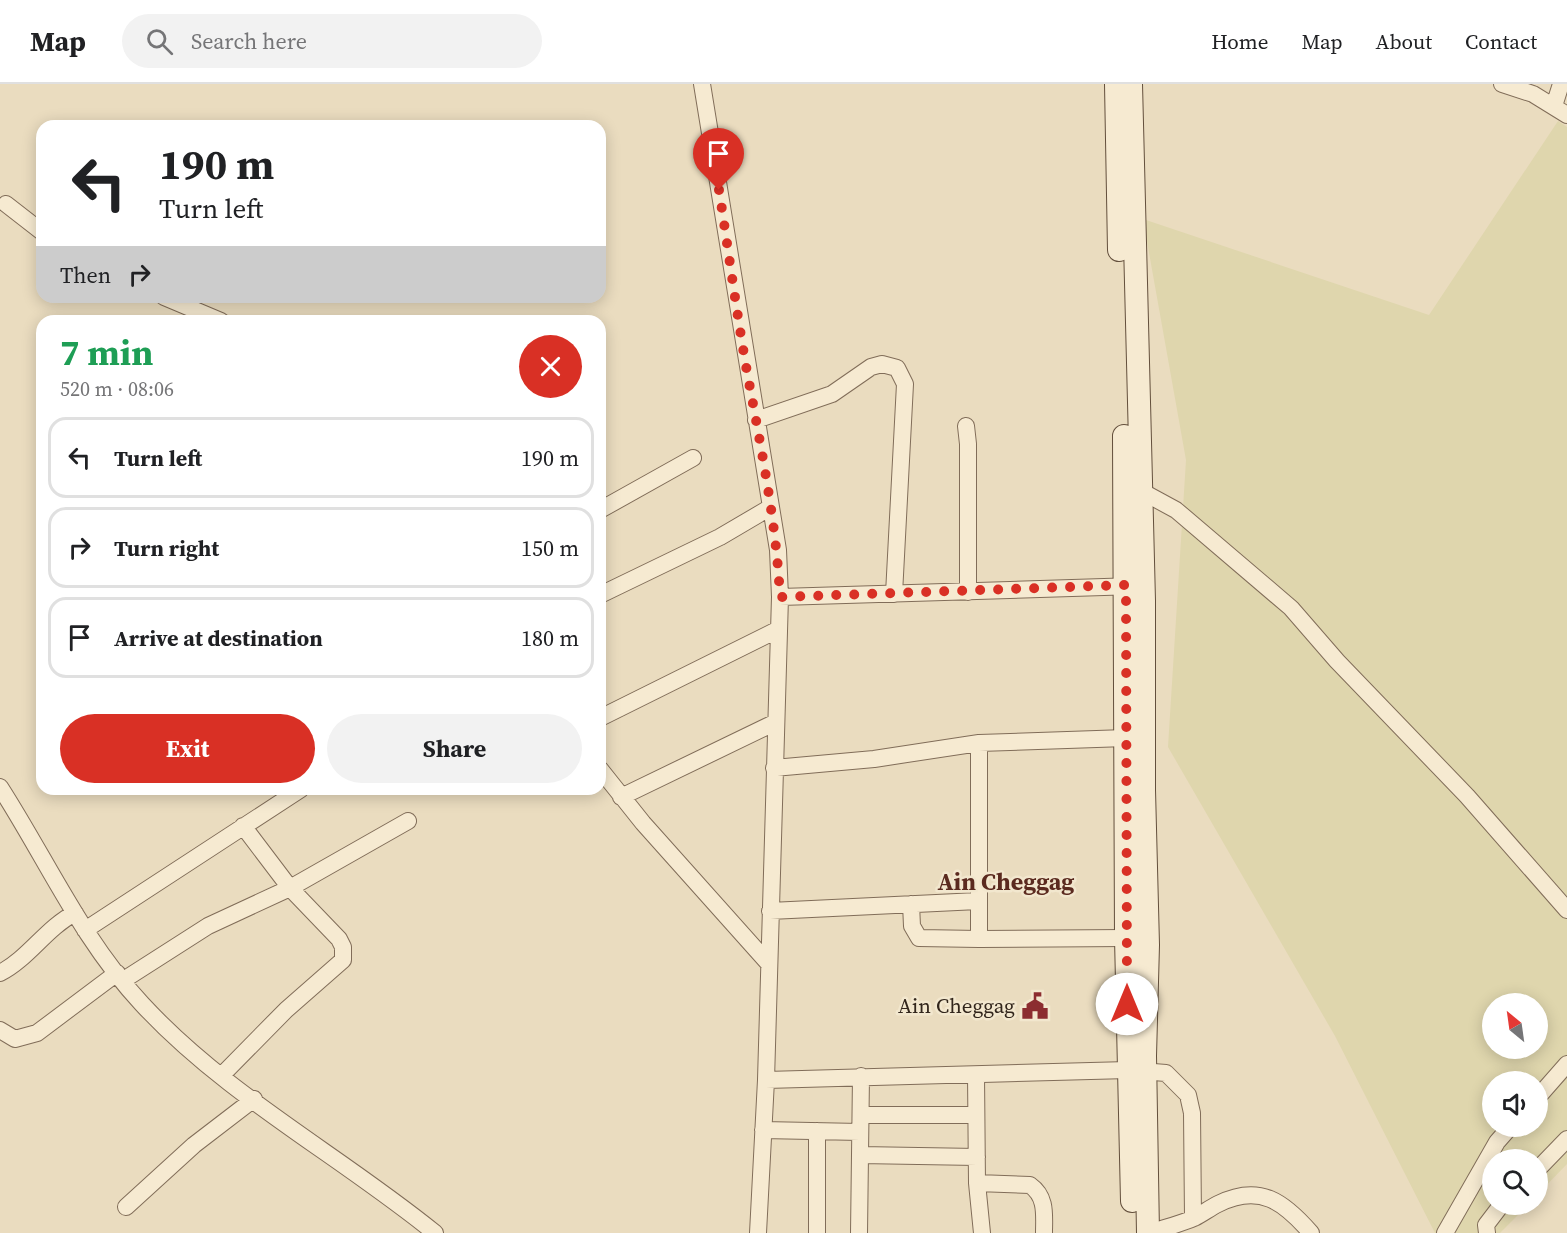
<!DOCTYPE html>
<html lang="en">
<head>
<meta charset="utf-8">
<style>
  body { margin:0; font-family:"Source Serif 4",serif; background:#f2f2f2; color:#202124; height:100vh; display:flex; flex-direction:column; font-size:22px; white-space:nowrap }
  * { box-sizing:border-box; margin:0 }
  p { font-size:20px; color:#757577 }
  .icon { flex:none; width:33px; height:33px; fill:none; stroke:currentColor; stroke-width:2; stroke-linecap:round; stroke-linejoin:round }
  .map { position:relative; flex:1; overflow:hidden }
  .drawer { position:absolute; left:36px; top:231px; width:570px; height:480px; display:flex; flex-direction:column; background:#fff; border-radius:18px; box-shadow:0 3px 15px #0003 }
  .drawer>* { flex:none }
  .guide { position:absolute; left:36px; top:36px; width:570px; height:183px; border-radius:18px; box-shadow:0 3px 15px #0003; background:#fff; color:#202124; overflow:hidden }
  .needle { width:39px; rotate:331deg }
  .tools { position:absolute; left:1482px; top:909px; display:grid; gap:12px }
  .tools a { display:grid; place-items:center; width:66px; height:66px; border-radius:50%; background:#fff; box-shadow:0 3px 15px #0003; font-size:30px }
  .pin { position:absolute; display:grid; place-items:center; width:51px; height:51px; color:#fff; margin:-62px -26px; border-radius:50% 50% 50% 0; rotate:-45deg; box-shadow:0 0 6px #0007 }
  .pin .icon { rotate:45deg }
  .me { position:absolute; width:66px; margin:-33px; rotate:0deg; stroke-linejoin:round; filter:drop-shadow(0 0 4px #0008) }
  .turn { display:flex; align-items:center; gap:21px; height:126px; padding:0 24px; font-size:27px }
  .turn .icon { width:78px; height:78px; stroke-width:2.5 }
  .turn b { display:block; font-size:42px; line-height:51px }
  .then { display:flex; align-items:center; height:57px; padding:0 24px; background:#0003; gap:12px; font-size:22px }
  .round { display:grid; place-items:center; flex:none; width:63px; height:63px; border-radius:32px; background:#f2f2f2 }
  .head { display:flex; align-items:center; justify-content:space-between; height:102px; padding:0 24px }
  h1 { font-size:36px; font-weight:700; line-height:45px; color:#1e9e55 }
  .button { display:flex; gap:12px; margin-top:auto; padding:12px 24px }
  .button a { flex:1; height:69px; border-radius:36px; background:#d93025; color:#fff; font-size:24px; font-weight:700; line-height:69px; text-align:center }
  .button a+a { background:#f2f2f2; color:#202124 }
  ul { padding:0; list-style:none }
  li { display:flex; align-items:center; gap:18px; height:81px; margin:0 12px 9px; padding:0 12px; border:3px solid #e0e0e0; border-radius:18px }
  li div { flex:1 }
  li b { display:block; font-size:22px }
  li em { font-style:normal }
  header { display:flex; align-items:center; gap:36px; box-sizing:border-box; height:84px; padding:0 30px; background:#fff; border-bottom:2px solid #e0e0e0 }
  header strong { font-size:28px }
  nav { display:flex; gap:33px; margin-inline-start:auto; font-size:21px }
  .search { width:420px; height:54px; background:#f2f2f2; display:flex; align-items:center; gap:15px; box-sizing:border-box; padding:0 21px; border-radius:33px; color:#757577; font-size:22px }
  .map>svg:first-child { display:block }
  .farmland { fill:#dfd6ad; fill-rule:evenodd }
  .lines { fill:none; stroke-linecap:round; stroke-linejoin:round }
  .street-casing { stroke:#816d59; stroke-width:18 }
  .secondary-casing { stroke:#634f3c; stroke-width:24 }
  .street { stroke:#f6ead1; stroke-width:16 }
  .secondary { stroke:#f6ead1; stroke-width:22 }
  .route { stroke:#d93025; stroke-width:10; stroke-dasharray:0 18 }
  .labels { text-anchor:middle; stroke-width:5; stroke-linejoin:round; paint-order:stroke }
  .poi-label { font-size:21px; fill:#32261c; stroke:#f2e7ce; text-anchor:end }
  .quarter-label { font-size:24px; font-weight:bold; fill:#5b2a1f; stroke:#f2e7ce }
</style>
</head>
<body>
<header>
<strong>Map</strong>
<div class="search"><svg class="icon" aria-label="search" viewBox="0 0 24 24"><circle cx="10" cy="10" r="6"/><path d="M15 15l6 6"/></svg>Search here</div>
<nav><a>Home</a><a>Map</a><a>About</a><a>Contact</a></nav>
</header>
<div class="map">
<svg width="1567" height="1149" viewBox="0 0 1567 1149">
  <rect width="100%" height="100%" fill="#eadcbf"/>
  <path class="farmland" d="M1558 37 1567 43V1080L1538 1110V1076H1492V1120L1528 1121 1500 1149H1435L1335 952 1168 663 1186 376 1143 135 1429 231ZM1492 920H1538V964H1492ZM1492 998H1538V1042H1492Z"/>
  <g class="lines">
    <defs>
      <path id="street" d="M702 0 778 466 780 513 766 996 758 1149
        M1502 0 1533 10 1567 31
        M1554 22 1561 0
        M6 120 42 148
        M164 213 221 237
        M756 336 832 310 871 283 882 280 897 284 905 300 894 510
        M966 342 968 360V508
        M1141 407 1176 426 1291 524 1337 577 1467 712 1567 826
        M600 426 693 374
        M600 511 720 453 771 423
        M780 513 1136 502
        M600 634 779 545
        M979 659V855L1126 854
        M774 684 874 675 979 659 1126 654
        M600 685 643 739 769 880
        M0 703C47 776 82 856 142 920 226 1011 339 1071 435 1149
        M621 713 776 638
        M911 820 912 842 919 854 979 855
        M770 827 978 817
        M85 846 301 705
        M0 889C29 874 46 844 75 829
        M122 897 208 842 290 804 243 742
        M0 946 15 955 37 949 117 889
        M976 991 977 1099 982 1149
        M221 992 286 926 343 876V863L339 855 290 804 408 737
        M766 996 1128 986 1166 989 1188 1011 1192 1029 1193 1134
        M1538 1013 1567 980
        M861 1031H976
        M763 1046 860 1048
        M817 1047V1149
        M860 1071 977 1073
        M1538 1085 1567 1055
        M977 1099 1030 1101C1047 1113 1044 1131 1044 1149
        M126 1123 194 1061 254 1015
        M859 1149 861 992
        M1149 1149C1164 1144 1180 1140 1194 1134 1202 1130 1210 1124 1218 1120 1260 1099 1284 1118 1311 1149
        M1445 1149 1497 1058 1511 1042
        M1487 1149 1486 1141 1502 1120"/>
      <path id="secondary" d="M1116 0 1119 166
        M1131 0 1144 517V706L1148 861 1145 972 1148 1149
        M1124 352 1126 854 1132 1117"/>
    </defs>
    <use href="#street" class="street-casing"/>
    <use href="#secondary" class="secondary-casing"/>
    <use href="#street" class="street"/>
    <use href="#secondary" class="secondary"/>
  </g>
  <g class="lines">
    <path class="route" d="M719 106C728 164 736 224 746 282 760 359 776 435 780 513L1126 501 1127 920"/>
  </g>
  <defs>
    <symbol id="civic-bare" viewBox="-9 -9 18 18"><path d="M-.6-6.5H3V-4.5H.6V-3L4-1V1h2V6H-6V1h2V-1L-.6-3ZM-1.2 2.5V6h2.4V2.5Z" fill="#8c2d30" stroke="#f2e7ce" stroke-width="2.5" paint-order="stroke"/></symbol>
  </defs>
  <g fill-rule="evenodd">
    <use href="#civic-bare" x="1016" y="903" width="38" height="38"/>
  </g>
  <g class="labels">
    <g class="poi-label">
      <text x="1015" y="929">Ain Cheggag</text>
    </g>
    <g class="quarter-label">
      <text x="1006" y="806">Ain Cheggag</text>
    </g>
  </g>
</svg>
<div class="tools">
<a><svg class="needle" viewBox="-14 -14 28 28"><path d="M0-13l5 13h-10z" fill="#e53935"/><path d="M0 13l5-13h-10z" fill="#757577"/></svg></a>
<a><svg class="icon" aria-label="sound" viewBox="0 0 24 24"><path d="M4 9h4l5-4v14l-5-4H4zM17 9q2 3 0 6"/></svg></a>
<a><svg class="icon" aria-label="search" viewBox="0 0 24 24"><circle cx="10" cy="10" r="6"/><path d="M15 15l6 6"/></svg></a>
</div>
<div class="pin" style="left:719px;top:106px;background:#d93025"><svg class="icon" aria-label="arrive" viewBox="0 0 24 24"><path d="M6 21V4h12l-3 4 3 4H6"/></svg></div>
<svg class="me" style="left:1127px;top:920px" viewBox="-20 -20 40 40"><circle r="19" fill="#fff"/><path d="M0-13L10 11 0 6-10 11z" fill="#d93025"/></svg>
<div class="guide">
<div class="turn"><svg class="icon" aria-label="left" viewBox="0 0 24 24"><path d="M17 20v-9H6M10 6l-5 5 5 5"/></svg><div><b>190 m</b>Turn left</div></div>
<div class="then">Then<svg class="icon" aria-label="right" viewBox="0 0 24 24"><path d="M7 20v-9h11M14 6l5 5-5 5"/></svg></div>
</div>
<section class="drawer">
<div class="head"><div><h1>7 min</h1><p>520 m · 08:06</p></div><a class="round" style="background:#d93025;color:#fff"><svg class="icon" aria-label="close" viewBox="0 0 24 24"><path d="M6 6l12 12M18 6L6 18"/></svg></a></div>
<ul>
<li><svg class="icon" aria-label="left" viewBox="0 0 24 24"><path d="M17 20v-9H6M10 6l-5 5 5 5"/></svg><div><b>Turn left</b></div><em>190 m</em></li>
<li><svg class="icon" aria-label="right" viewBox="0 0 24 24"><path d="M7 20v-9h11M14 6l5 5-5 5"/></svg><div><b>Turn right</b></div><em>150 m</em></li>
<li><svg class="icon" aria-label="arrive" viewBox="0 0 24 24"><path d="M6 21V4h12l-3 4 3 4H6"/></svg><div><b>Arrive at destination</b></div><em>180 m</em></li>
</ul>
<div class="button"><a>Exit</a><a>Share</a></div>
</section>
</div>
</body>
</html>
